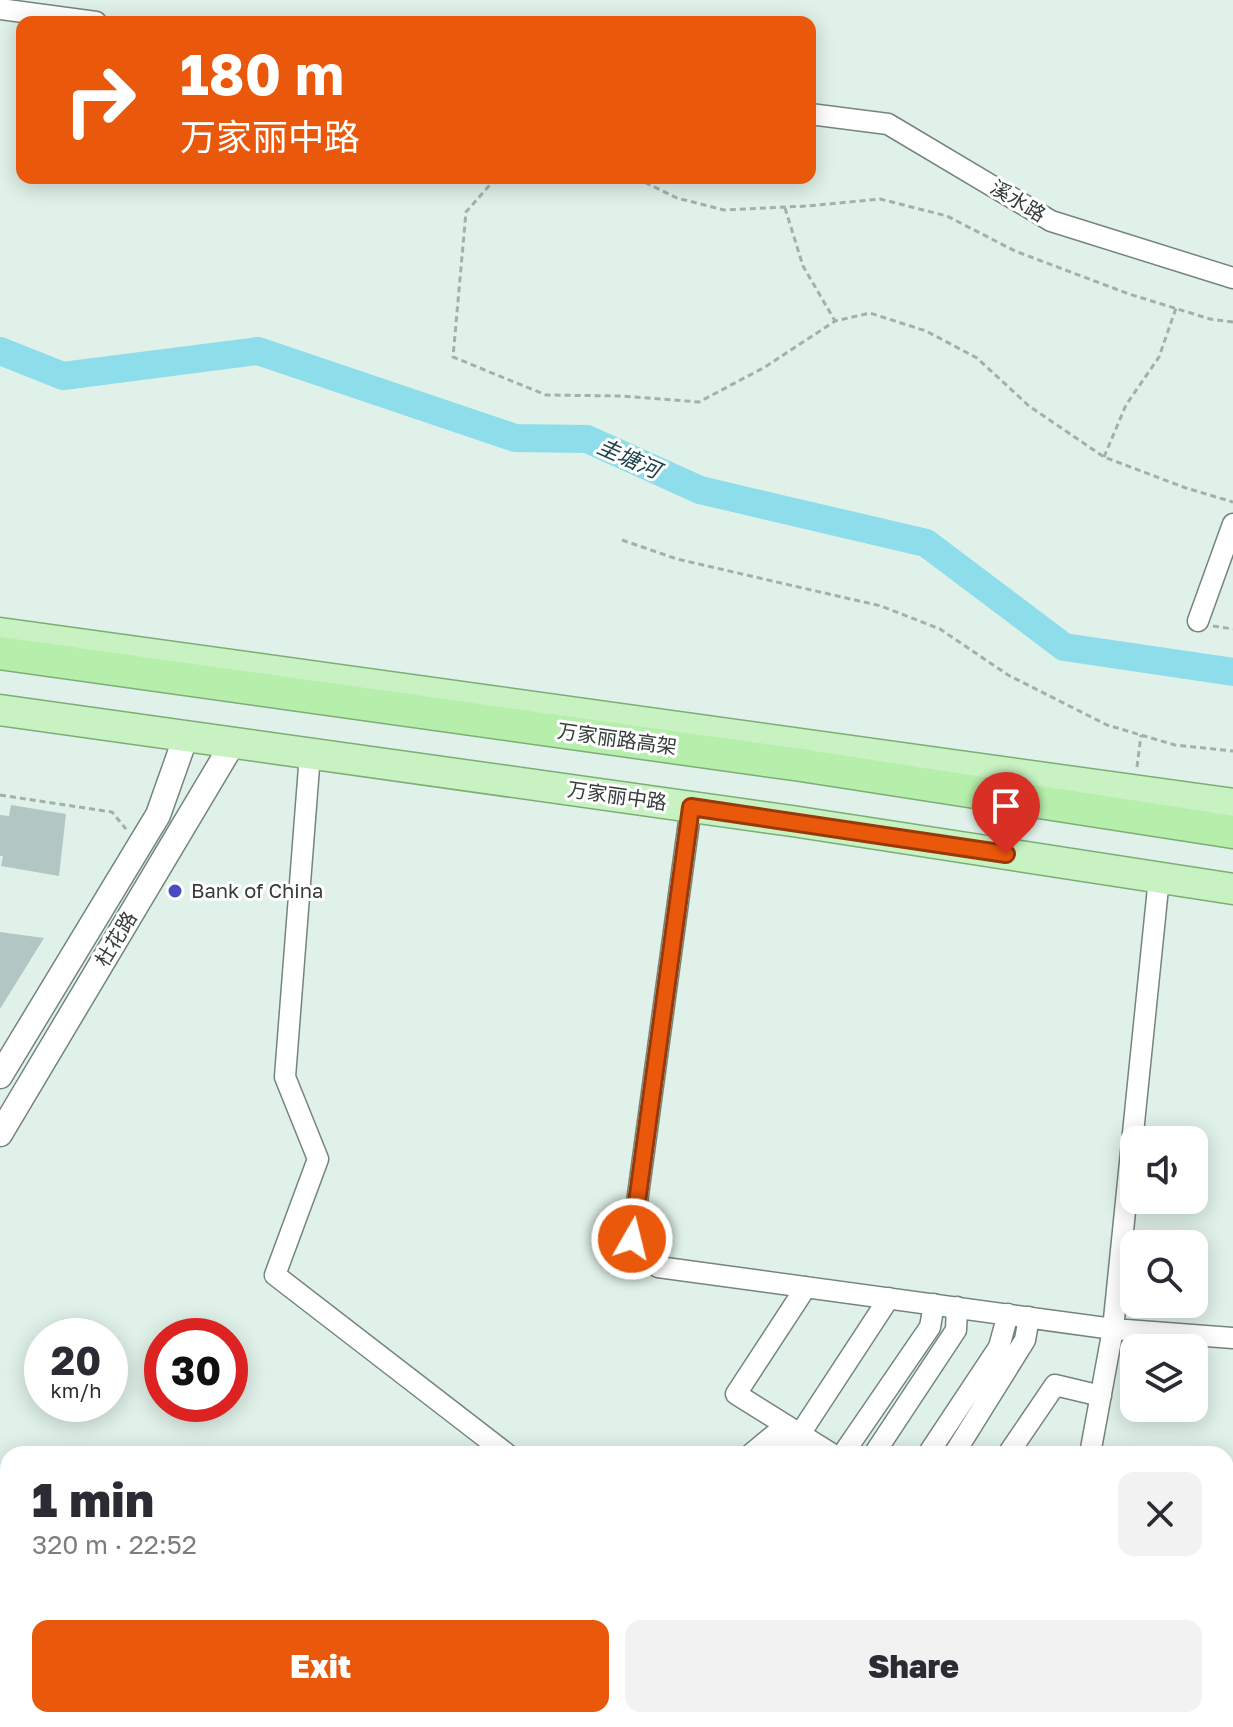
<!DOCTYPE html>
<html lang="en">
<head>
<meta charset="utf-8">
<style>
  body { margin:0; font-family:"Golos Text","Noto Sans SC",sans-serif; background:#f2f2f3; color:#2b2b33; height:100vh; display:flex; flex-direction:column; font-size:30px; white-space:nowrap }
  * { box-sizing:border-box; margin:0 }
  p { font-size:26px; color:#7c7c81 }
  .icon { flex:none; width:44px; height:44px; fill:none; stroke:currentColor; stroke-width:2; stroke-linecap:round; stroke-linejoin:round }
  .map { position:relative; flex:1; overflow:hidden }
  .panel { position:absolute; left:0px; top:1446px; width:1234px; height:282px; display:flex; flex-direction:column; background:#fff; border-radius:24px 24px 0 0; box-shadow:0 4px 20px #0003 }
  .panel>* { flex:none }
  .top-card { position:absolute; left:16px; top:16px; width:800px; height:168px; border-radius:16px; box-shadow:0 4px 20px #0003; background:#ea580c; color:#fff; overflow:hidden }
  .tools { position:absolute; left:1120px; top:1126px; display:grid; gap:16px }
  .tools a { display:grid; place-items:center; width:88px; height:88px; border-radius:16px; background:#fff; box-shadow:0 4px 20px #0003; font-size:40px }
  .speed { position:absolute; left:24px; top:1318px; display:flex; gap:16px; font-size:40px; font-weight:700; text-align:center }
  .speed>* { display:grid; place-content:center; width:104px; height:104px; border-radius:50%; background:#fff; box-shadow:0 4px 20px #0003; line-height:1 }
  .speed small { font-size:20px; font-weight:400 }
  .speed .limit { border:12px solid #d22; background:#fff; color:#111 }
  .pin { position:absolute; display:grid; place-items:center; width:68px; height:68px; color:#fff; margin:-82px -34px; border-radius:50% 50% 50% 0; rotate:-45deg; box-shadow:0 0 8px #0007 }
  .pin .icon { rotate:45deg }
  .me { position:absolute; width:88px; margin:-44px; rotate:8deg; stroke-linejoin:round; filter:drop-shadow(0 0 6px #0008) }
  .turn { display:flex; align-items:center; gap:28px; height:168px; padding:0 32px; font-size:36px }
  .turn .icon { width:104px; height:104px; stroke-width:2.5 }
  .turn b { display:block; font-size:56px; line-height:68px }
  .round { display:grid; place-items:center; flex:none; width:84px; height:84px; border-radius:16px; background:#f2f2f3 }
  .summary { display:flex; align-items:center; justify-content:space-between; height:136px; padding:0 32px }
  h1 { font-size:48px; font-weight:800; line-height:60px }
  .button { display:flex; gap:16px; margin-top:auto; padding:16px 32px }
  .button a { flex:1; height:92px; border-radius:16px; background:#ea580c; color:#fff; font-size:32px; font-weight:800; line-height:92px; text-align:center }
  .button a+a { background:#f2f2f3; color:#2b2b33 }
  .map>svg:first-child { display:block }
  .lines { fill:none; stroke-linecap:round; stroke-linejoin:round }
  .river { stroke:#8dddeb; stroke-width:28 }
  .building { fill:#b2c7c4 }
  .minor-casing { stroke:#74857c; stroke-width:23 }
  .tertiary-casing { stroke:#74857c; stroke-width:27 }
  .primary-casing { stroke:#7cad77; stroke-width:33 }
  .trunk-casing { stroke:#7cad77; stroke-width:35 }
  .path { stroke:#a2b1aa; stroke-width:3; stroke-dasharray:6 4; stroke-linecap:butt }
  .minor { stroke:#fff; stroke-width:20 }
  .tertiary { stroke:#fff; stroke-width:24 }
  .primary { stroke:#c8f2c1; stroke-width:30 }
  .trunk { stroke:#b6eeac; stroke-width:32 }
  .route-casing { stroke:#983908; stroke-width:20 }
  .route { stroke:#ea580c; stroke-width:14 }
  .poi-dot { fill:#4b4bc1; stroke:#fff; stroke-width:3 }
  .labels { text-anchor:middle; stroke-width:6; stroke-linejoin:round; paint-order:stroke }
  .street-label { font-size:20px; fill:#353c39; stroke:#fff }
  .poi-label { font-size:20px; fill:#353c39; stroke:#fff; text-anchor:start }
  .water-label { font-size:22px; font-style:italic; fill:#1b4248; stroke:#fff }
</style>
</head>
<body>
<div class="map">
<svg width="1233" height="1727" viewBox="0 0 1233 1727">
  <rect width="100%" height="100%" fill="#dff1e8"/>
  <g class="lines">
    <path class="river" d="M0 351 63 376 258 351 515 438 587 439 700 490 926 543 1064 647 1233 672"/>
  </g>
  <path class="building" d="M11 805 66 814 59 876 1 866 3 856H0V815L9 816Z
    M0 932 44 938 0 1009Z"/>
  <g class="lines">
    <defs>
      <path id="minor" d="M0 9 96 22
        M810 114 888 124 1051 221 1233 278
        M1198 621 1233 524
        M310 754 285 1077 318 1159 275 1275 507 1454
        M691 807 632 1239 658 1267 1113 1329 1090 1454
        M1159 878 1113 1329 1233 1338
        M806 1287 736 1394 832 1454
        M800 1434 889 1298
        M751 1454 774 1435 801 1454
        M843 1454 930 1327 934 1304
        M874 1454 956 1330 957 1307
        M928 1454 999 1347 1008 1314
        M954 1454 1025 1340 1029 1317
        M1008 1454 1055 1385 1101 1396
        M1226 1546 1233 1548
        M872 1727 874 1720
        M1034 1727 1036 1720"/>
      <path id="tertiary" d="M0 1076 158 815 186 736
        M0 1134 233 743"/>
      <path id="primary" d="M0 633 1233 804
        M0 710 792 821 1233 889"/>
      <path id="trunk" d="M0 653 801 765 1233 832"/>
    </defs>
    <use href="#minor" class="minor-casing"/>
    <use href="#tertiary" class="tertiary-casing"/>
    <use href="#primary" class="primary-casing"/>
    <use href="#trunk" class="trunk-casing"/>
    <path class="path" d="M496 178 466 212 453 357 546 395 621 396 699 402 765 367 835 321 870 313 926 331 977 358 1029 406 1104 457 1186 488 1233 502
      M636 178 677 198 724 210 808 206 880 199 947 216 1015 251 1129 294 1210 319 1233 322
      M785 208 803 266 835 321
      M1104 457 1126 405 1159 357 1176 308
      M622 540 677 559 881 606 940 629 1008 675 1107 725 1175 745 1233 751
      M1213 626 1233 629
      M1137 767 1141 735
      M0 795 112 812 126 829"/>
    <use href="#minor" class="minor"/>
    <use href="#tertiary" class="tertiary"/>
    <use href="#primary" class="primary"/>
    <use href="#trunk" class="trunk"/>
  </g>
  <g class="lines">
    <defs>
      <path id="route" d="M632 1239 691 807 1006 854"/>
    </defs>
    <use href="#route" class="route-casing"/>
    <use href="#route" class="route"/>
  </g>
  <circle class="poi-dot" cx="175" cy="891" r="8"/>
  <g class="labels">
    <g class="street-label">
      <text transform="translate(1018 201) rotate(31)" y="7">溪水路</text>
      <text transform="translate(617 739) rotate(8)" y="7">万家丽路高架</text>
      <text transform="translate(617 796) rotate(8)" y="7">万家丽中路</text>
      <text transform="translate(116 939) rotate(-59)" y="7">杜花路</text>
    </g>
    <g class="poi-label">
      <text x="191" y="898">Bank of China</text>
    </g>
    <g class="water-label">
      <text transform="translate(629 458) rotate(24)" y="8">圭塘河</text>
    </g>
  </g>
</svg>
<div class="tools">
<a><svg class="icon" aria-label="sound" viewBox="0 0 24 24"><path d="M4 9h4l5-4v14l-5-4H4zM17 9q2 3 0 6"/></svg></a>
<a><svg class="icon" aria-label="search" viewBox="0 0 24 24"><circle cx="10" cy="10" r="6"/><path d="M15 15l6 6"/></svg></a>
<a><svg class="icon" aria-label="layers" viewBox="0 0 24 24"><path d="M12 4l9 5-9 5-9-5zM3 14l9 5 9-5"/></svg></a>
</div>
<div class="speed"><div>20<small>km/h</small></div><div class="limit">30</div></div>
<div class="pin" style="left:1006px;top:854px;background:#d93025"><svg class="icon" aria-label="arrive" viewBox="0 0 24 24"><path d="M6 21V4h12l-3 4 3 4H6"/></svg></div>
<svg class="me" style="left:632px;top:1239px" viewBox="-20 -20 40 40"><circle r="17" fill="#ea580c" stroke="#fff" stroke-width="3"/><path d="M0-11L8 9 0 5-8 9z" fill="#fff"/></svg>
<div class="top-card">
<div class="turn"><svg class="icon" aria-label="right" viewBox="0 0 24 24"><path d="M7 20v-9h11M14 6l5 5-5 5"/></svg><div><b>180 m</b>万家丽中路</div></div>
</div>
<section class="panel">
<div class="summary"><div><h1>1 min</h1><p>320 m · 22:52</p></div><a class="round"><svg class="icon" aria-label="close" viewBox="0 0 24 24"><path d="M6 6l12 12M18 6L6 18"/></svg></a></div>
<div class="button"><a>Exit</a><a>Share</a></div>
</section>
</div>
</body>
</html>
